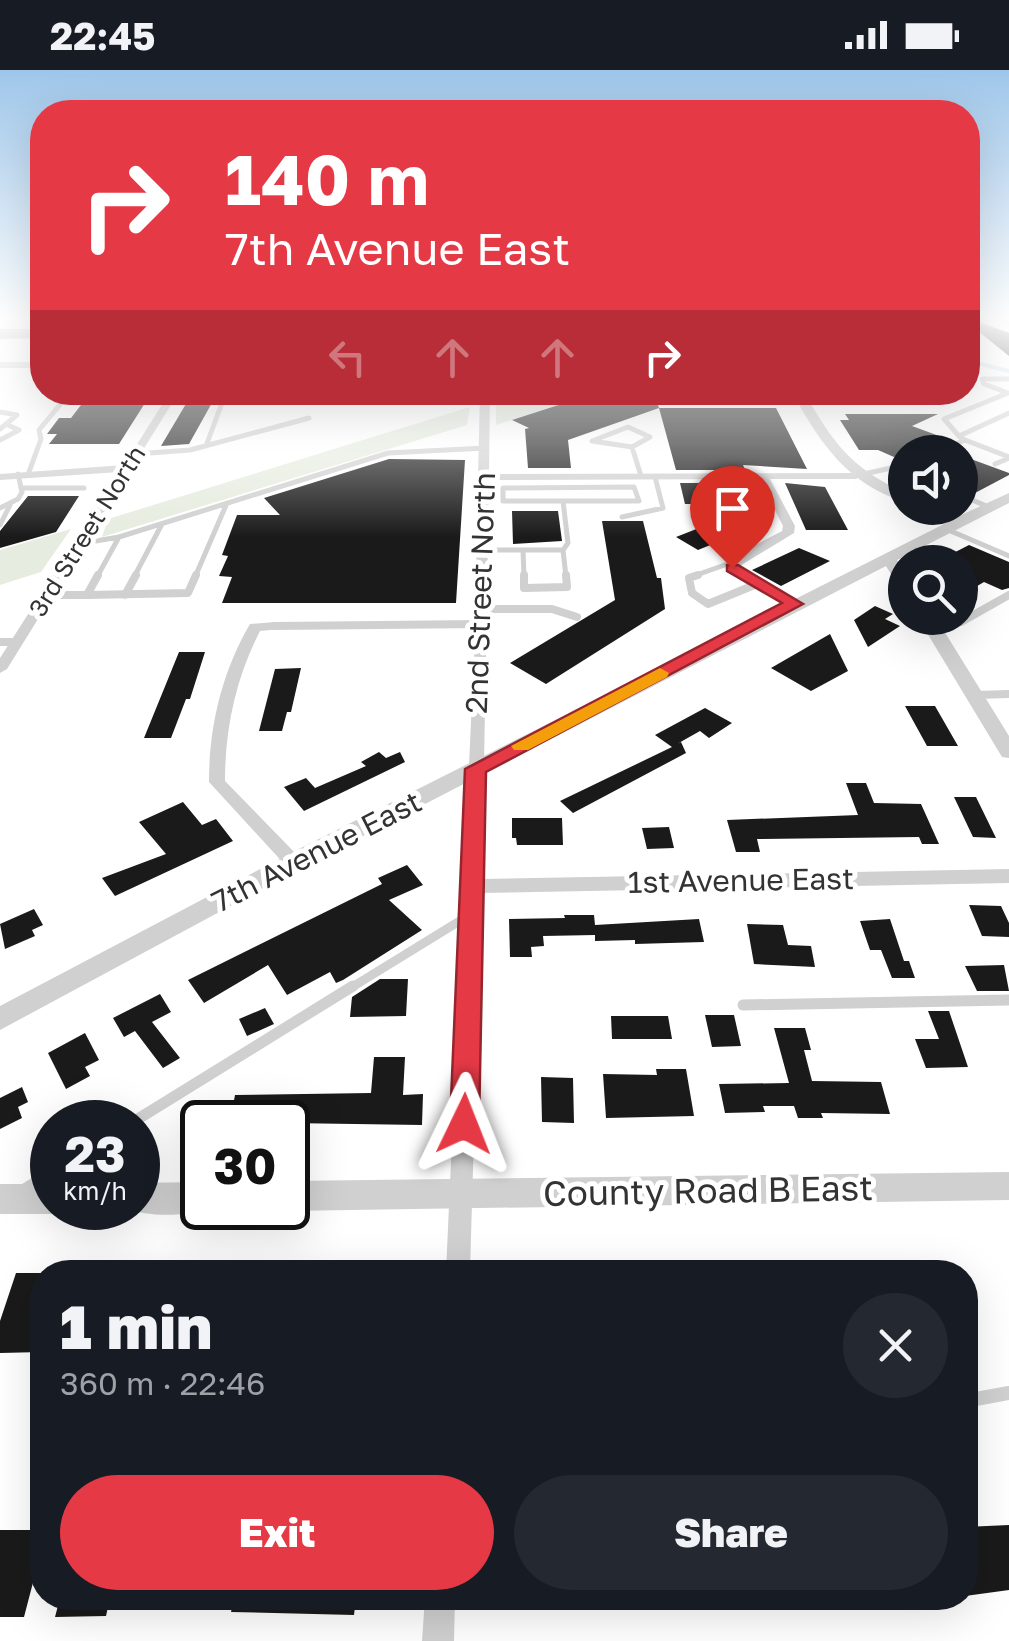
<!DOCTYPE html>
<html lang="en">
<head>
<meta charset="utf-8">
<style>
  body { margin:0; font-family:"Golos Text",sans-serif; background:#242831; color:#f1f3f6; height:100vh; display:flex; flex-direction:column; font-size:38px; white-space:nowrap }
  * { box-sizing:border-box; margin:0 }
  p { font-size:32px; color:#9ea1a6 }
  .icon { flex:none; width:55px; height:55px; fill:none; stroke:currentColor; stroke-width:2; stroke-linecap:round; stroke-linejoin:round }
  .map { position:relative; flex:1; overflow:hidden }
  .sheet { position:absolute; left:30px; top:1190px; width:948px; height:350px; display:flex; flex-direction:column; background:#171b24; border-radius:40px; box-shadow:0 10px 40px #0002 }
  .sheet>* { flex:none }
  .top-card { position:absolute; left:30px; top:30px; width:950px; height:305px; border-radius:40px; box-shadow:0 10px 40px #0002; background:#e63946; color:#fff; overflow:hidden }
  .controls { position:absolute; left:888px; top:365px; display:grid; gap:20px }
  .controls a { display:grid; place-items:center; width:90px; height:90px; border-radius:50%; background:#171b24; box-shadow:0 10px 40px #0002; font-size:50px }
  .speed { position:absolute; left:30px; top:1030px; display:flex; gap:20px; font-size:50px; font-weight:700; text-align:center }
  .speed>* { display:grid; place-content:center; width:130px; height:130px; border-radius:50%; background:#171b24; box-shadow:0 10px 40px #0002; line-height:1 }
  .speed small { font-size:25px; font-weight:400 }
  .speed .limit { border:5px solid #111; border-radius:15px; background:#fff; color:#111 }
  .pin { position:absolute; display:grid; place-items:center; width:85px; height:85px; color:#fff; margin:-102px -42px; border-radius:50% 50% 50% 0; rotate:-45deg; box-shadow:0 0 10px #0007 }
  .pin .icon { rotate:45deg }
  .me { position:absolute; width:110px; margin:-55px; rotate:2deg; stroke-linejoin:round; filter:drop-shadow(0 0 8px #0008) }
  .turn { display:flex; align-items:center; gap:35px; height:210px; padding:0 30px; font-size:45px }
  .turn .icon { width:130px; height:130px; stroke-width:2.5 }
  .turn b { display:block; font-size:70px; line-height:85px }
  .lanes { display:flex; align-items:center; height:95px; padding:0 30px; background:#0003; justify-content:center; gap:50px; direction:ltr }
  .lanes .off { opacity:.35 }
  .round { display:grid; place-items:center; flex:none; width:105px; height:105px; border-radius:52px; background:#242831 }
  .headline { display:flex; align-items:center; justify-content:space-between; height:170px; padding:0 30px }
  h1 { font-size:60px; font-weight:800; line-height:75px }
  .action { display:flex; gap:20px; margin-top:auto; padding:20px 30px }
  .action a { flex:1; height:115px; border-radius:60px; background:#e63946; color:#fff; font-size:40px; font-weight:800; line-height:115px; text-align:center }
  .action a+a { background:#242831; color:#f1f3f6 }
  .status { display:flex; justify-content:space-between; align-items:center; height:70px; padding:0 50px; background:#171b24; direction:ltr }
  .status svg { height:28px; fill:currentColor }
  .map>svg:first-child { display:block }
  .green { fill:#e6ecdf }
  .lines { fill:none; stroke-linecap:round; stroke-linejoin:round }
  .stream { stroke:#cfe2ee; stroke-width:4 }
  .building { fill:#1a1a1a }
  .service-far4 { stroke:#d0d0d0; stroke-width:5 }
  .service-far3 { stroke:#d0d0d0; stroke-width:8 }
  .service-far2 { stroke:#d0d0d0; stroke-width:9 }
  .service-far1 { stroke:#d0d0d0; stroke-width:11 }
  .service { stroke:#d0d0d0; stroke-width:14 }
  .minor { fill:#d0d0d0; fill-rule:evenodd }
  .tertiary { fill:#d0d0d0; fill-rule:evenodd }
  .motorway { fill:#9a9a9a; fill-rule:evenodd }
  .route { fill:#e63946; stroke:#96252e; stroke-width:2.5 }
  .slow { fill:#f59e0b }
  .labels { text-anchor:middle; stroke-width:10; stroke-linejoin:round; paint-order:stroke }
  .far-street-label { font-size:25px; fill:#333; stroke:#fff }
  .street-label { font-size:30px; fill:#333; stroke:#fff }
  .near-street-label { font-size:35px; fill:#333; stroke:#fff }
</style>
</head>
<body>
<div class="status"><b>22:45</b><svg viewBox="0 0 49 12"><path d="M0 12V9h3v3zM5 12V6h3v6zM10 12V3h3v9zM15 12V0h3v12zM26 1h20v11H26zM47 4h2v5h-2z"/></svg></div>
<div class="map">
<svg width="1009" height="1571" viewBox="0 0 1009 1571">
  <rect width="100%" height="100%" fill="#fff"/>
  <path class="green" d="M496 323H598L496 355Z
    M470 337 467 355 102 467 108 449Z
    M71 459 41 502 0 515V480Z"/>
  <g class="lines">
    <path class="stream" d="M968 291 1009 301"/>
  </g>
  <path class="building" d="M968 248 1009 263V286L968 253Z
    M91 322H152L119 374H49L57 364H47L59 348H71Z
    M193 322H218L189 374 161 376Z
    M599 322H654L659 338 568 370 571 398H528L525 359 529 358 512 350Z
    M659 338H776L807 399 743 395 745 400H676Z
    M845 344H938L912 356 942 367 894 387 878 380H859L840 350H849Z
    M960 385 1009 403V405L975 423 960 417Z
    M389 389 465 390 456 533H222L232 507 219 506 228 486 222 485 237 445H280L264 428Z
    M680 413H750L759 434H685Z
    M785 413 825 417 848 460H806Z
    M28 426H79L56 462 0 478V461Z
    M512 441H558L562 471 513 474Z
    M727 447 752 458 698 480 676 467Z
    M602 451H643L657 508H661L665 539 546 614 510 593 615 530Z
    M969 475 1009 492V518L1002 520 984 512 972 519 960 514V492H936Z
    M799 478 830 491 781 516 752 500Z
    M875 536 893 544 885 549 900 556 868 577 854 550Z
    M830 564 848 601 811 621 771 598Z
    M179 582H205L190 629H186L171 668H144Z
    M301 598 291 642H287L282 661H259L275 599Z
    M905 636H935L958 676H927Z
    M705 638 732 653 709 668 700 661 677 674 681 672 686 683 573 743 560 731 672 677 655 665Z
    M379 682 386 688 400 682 405 692 304 741 284 717 306 708 315 718 366 696 361 692Z
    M846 713H866L874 733 921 734 939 774H922L919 767 757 769 760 782H736L727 750 858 745Z
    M954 727H976L996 768 973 767Z
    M183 732 202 755 216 749 233 771 115 826 102 808 166 784 139 752Z
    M512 748H562L563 775H517L516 768H512Z
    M669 757 674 778 647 779 642 758Z
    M407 795 423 815 389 830 422 860 343 910 336 913 330 902 287 925 268 895 204 933 188 910 382 814 378 808Z
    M969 835 1001 836 1009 853V867L982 866Z
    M34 839 43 855 32 860 35 866 5 879 0 854Z
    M564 845H594L595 855 699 849 704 872 635 874V870L595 871V865L543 866 544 876 531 877 532 887H510L509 849 565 848Z
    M890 849 904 891H909L915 908H892L881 880H870L860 851Z
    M747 854 783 855 788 875 811 876 815 897 754 894Z
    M1004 895 1009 921H977L965 896Z
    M380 909H408L406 946 350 947 352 927Z
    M160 924 171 942 152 952 180 988 163 998 135 961 124 967 113 948Z
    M265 938 274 954 247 966 239 949Z
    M928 941H949L968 997 926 998 915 969H939Z
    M705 945H734L741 976 712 977Z
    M611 946H668L672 969H612Z
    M774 958H805L811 980H804L812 1011 881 1012 890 1044 821 1043 823 1048H798L794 1036H763L765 1042 725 1043 719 1014 789 1013Z
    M85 963 99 990 85 997 90 1006 66 1019 48 983Z
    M374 987H405L403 1025 423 1024 422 1055 230 1052 235 1025 371 1023Z
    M656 999H686L694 1046 606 1048 603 1004 657 1005Z
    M541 1007 573 1008 574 1053 542 1052Z
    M22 1017 28 1032 18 1037 22 1048 0 1059V1028Z
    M16 1203H42V1282L0 1283V1251Z
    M1009 1455V1520L965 1526V1457Z
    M0 1460H42V1478L24 1547H0Z
    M60 1528H110L106 1546 55 1547Z
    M234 1528H356L354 1545 231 1542Z"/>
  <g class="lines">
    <path class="service-far4" d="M995 247 1009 254
      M0 342 17 345 0 359
      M628 357 650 367 632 377 592 371Z
      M959 366 944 349 1008 323 984 314 982 309H1009
      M0 370 19 360 8 355
      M965 370 1009 387
      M206 376 226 322
      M632 377 641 406
      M935 382 965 370 959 366 1009 343
      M136 384 190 380 309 348
      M995 394 1009 388
      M29 402 41 369 39 360 63 331
      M859 405 905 395
      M634 417 639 431H503V418Z
      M21 418H84
      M960 425 989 437
      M563 431 568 473 563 480 566 507
      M0 438 18 429 22 422 18 404
      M622 447 663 438 655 407
      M0 455 10 435
      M946 459 1009 486
      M78 474 119 467 388 383 485 378
      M484 480H523L524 507
      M523 480H563
      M97 507 119 467
      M134 507 162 454
      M195 507 227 433
      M691 507 733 492"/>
    <path class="service-far3" d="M524 505V518L567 517 566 505
      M698 505 689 508 692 523 708 534 757 514
      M46 525H87L98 505
      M87 525 188 523 196 505
      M125 525 136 505
      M482 539H552L577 547
      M929 552H961L1009 525
      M275 556 482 554
      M0 572H17"/>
    <path class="service-far2" d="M349 919 471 844"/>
    <path class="service-far1" d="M743 935 1009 930
      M133 1052 353 916
      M23 1120 52 1102"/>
    <path class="service" d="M965 1331 1009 1323"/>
    <path class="minor" d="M170 322H179L7 599 0 603V588L119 402 0 410V404L124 395Z
      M480 322H490L489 404 856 403 861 406 856 409H770L795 456 794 463 738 497 799 530V536L794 537 726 498 729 489 782 461 783 456 759 409 489 410 482 809 1009 799V813L481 823 470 1202H446L474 585Z
      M275 552 282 556 280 559 260 561C236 608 225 658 225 711L299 787 302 792 293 798 287 797 209 712C209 656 222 602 250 554Z
      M1009 620V628L976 629 969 625 976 621Z
      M425 1528H455L454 1571H422Z"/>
    <path class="tertiary" d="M0 292H42V298H0Z
      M792 322H804C833 373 851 398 905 423V432C847 414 820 373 792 322Z
      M1009 423V433L897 490 905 502V519L899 517 886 496 301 798 0 960V936L285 786 948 452 920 438H938L959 446Z
      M918 548H936L1009 666V688L1002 687Z
      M1009 1102V1130L288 1141 280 1138H288V1111Z
      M202 1112V1138H212C191 1146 147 1148 127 1138H138V1113Z
      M0 1114H52V1138H64L52 1144H0Z"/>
    <path class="motorway" d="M0 259H42V268L0 269Z"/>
  </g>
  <linearGradient id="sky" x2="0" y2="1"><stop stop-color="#9ec6ea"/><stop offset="0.53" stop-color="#fff"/><stop offset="1" stop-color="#fff" stop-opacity="0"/></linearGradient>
  <rect width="1009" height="467" fill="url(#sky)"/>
  <path class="route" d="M727 495H738L803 534 486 702 479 1054 475 1063 464 1067 454 1063 450 1054 465 699 782 533 727 501Z"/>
  <path class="slow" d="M660 598 669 603 667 607 528 680H514L511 676Z"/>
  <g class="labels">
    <g class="far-street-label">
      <text transform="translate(87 461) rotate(-58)" y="9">3rd Street North</text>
    </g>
    <g class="street-label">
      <text transform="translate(481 523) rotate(-88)" y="10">2nd Street North</text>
      <text transform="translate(317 782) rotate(-27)" y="10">7th Avenue East</text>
      <text transform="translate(741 811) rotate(-1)" y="10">1st Avenue East</text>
    </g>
    <g class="near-street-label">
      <text transform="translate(708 1121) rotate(-1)" y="12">County Road B East</text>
    </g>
  </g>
</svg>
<div class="controls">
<a><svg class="icon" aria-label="sound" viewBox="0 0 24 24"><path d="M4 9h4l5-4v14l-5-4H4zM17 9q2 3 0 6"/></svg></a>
<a><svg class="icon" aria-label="search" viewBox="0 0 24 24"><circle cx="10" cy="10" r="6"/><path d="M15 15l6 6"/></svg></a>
</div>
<div class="speed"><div>23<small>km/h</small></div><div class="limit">30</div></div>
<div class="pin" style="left:732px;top:498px;background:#d93025"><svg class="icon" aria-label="arrive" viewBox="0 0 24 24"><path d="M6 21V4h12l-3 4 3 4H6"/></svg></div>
<svg class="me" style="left:464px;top:1054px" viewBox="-20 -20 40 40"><path d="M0-17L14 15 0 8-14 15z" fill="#e63946" stroke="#fff" stroke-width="4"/></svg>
<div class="top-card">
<div class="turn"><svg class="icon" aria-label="right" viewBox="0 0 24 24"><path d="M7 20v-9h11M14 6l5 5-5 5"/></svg><div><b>140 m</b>7th Avenue East</div></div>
<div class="lanes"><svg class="icon off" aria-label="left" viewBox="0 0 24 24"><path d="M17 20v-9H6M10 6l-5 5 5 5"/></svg><svg class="icon off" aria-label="ahead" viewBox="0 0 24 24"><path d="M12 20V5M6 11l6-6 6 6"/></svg><svg class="icon off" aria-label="ahead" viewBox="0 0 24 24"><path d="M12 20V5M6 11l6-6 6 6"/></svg><svg class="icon" aria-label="right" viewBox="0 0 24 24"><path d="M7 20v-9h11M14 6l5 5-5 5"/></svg></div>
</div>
<section class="sheet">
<div class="headline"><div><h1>1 min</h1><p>360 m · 22:46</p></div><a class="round"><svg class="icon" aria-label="close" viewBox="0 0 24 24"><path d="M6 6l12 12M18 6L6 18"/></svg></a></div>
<div class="action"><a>Exit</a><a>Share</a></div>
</section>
</div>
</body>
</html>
